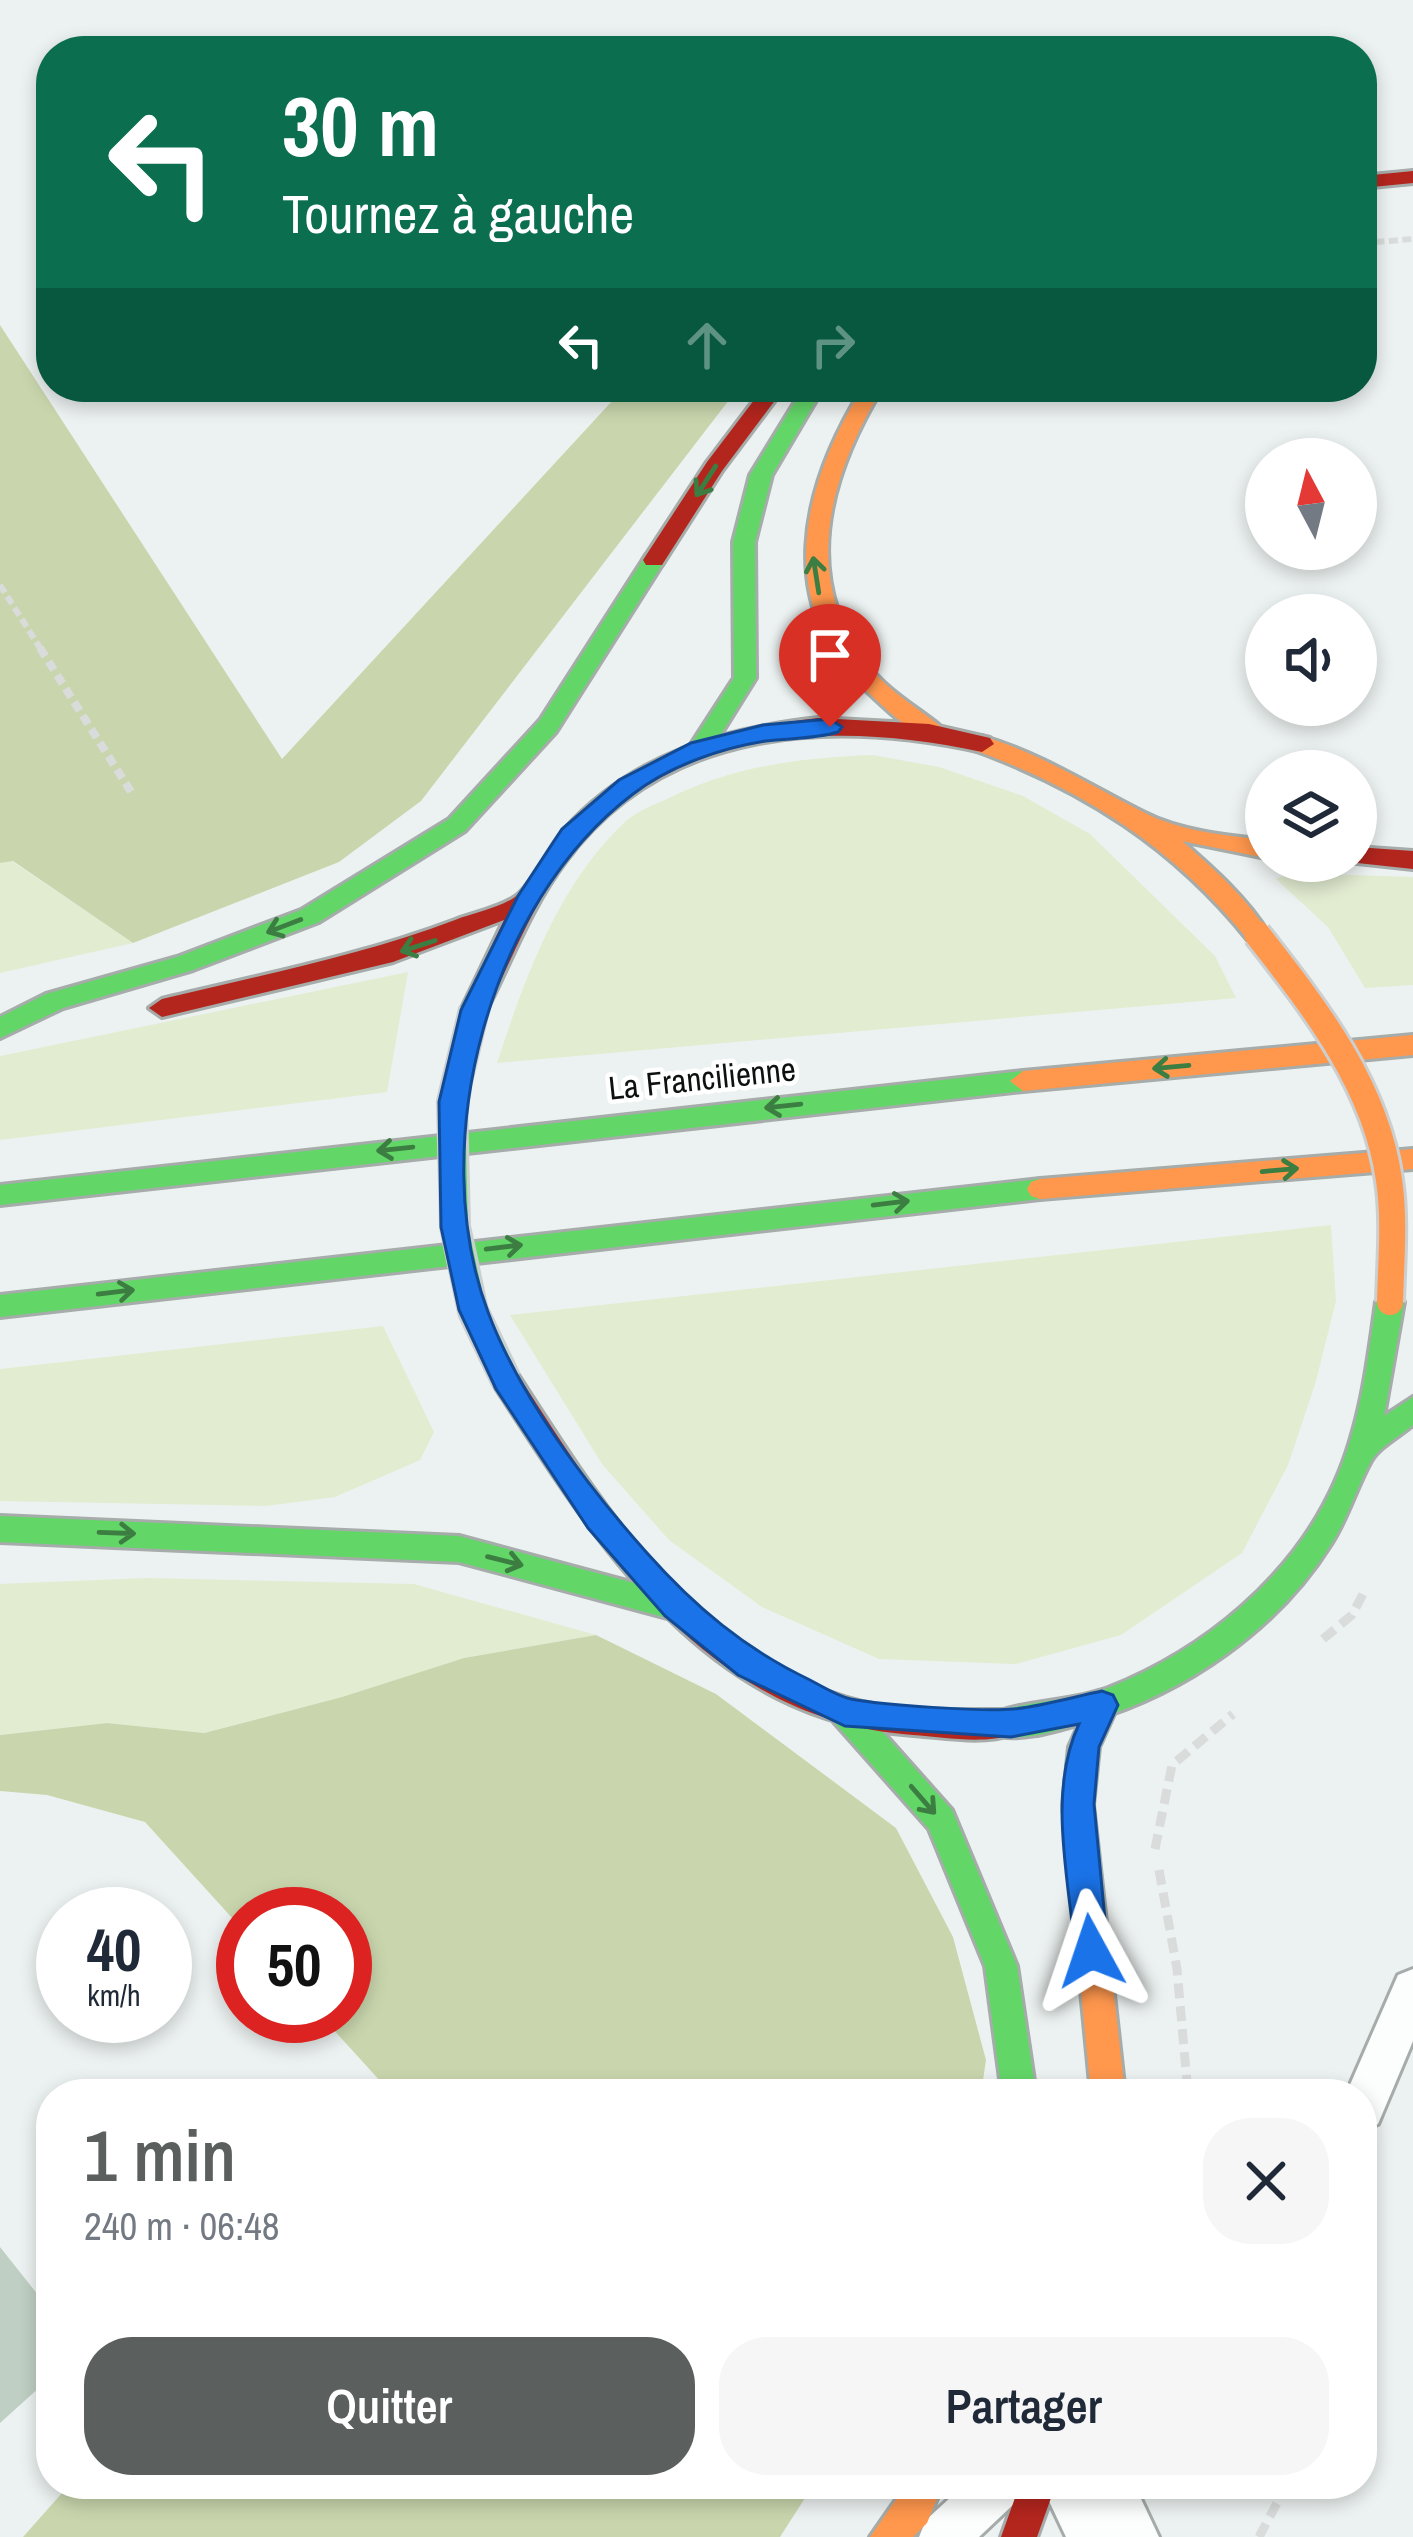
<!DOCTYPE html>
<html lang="fr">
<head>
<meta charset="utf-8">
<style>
  body { margin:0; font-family:"Archivo Narrow",sans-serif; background:#f6f6f7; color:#1f2937; height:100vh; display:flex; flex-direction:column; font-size:45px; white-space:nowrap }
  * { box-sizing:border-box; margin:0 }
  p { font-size:39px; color:#747a83 }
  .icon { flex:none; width:66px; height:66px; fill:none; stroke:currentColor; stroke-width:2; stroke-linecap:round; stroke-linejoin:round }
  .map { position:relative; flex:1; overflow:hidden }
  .panel { position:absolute; left:36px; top:2079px; width:1341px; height:420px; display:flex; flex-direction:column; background:#fff; border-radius:48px; box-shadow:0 6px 18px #0003 }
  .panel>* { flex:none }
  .hud { position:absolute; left:36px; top:36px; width:1341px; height:366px; border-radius:48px; box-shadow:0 6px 18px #0003; background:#0b6e4f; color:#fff; overflow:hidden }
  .needle { width:78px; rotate:353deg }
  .buttons { position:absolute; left:1245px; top:438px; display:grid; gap:24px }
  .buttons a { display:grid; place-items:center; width:132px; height:132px; border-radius:50%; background:#fff; box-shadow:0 6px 18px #0003; font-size:60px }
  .speed { position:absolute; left:36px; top:1887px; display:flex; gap:24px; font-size:60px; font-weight:700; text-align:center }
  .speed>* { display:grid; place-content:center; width:156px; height:156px; border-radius:50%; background:#fff; box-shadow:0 6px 18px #0003; line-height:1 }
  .speed small { font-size:30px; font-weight:400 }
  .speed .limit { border:18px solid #d22; background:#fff; color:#111 }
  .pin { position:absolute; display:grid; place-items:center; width:102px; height:102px; color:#fff; margin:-123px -51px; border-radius:50% 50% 50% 0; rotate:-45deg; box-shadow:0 0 12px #0007 }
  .pin .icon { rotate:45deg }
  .me { position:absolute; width:132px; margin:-66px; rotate:355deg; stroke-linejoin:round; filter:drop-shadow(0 0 9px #0008) }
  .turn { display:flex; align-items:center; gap:42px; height:252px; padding:0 48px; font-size:54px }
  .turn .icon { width:156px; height:156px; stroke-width:2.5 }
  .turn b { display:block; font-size:84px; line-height:102px }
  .lanes { display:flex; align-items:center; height:114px; padding:0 48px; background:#0003; justify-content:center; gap:60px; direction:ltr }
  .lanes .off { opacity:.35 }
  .round { display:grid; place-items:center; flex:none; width:126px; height:126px; border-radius:48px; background:#f6f6f7 }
  .head { display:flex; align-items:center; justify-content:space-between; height:204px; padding:0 48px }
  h1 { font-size:72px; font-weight:600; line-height:90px; color:#5b605f }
  .action { display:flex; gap:24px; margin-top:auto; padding:24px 48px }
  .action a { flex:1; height:138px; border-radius:48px; background:#5b605f; color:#fff; font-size:48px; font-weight:600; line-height:138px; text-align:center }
  .action a+a { background:#f6f6f7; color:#1f2937 }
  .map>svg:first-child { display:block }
  .green { fill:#e2ecd1 }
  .forest { fill:#c9d6ad }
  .building { fill:#bfcfc4 }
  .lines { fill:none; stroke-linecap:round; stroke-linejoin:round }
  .lane-casing { stroke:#a6acaa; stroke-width:6 }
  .street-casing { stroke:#a6acaa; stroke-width:6 }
  .fast-casing { stroke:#a6acaa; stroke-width:6 }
  .slow-casing { stroke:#a6acaa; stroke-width:6 }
  .jam-casing { stroke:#a6acaa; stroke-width:6 }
  .path-far2 { stroke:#dadcdc; stroke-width:6; stroke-dasharray:9 4.5; stroke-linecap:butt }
  .path-far1 { stroke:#dadcdc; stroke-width:8; stroke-dasharray:10 6; stroke-linecap:butt }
  .path { stroke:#dadcdc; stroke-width:9; stroke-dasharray:15 8; stroke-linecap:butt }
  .lane { fill:#fcfdfd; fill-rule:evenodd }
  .street { fill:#fcfdfd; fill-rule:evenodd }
  .fast { fill:#63d668; fill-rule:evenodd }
  .slow { fill:#ff974d; fill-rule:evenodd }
  .jam { fill:#b3261e; fill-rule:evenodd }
  .fast-bridge-casing { stroke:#cccfcf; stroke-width:32; stroke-linecap:butt }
  .slow-bridge-casing { stroke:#cccfcf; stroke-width:32; stroke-linecap:butt }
  .fast-bridge { stroke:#63d668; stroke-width:26 }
  .slow-bridge { stroke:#ff974d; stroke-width:26 }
  .oneway { stroke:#3c7e41 }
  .route { fill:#1a73e8; stroke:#114b97; stroke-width:3 }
  .labels { text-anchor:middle; stroke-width:9; stroke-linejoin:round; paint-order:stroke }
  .street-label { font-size:33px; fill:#0d1211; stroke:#fff }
</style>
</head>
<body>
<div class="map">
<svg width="1413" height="2537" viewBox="0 0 1413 2537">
  <rect width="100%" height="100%" fill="#ecf2f1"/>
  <path class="green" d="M873 755 939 767 1023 796 1090 834 1215 956 1236 998 497 1063C525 978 558 884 626 821 637 811 654 805 667 799 734 766 798 758 873 755Z
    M12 861 133 943 0 973V863Z
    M1291 873 1413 877V985L1365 988 1328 927 1276 879Z
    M408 972 387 1092 0 1140V1056Z
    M1331 1225 1336 1301 1316 1381 1288 1465 1242 1553 1121 1635 1016 1664 879 1659 762 1607 669 1540 602 1464 510 1315Z
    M383 1326 434 1432 420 1460 335 1497 266 1506 0 1501V1369Z
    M146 1578 414 1584 596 1635 464 1658 342 1697 203 1733 107 1723 0 1735V1584Z"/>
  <path class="forest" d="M0 325 282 759 625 387H739L421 801 339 862 133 943 13 861 0 863Z
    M596 1635 716 1694 896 1828 953 1937 986 2060 981 2094H392L321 2016H345V1914H243V1930L145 1822 47 1795 0 1791V1735L107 1723 204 1733 342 1697 464 1658Z
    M70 2484H814L780 2537H23Z"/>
  <path class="building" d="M0 2247 46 2305 51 2301V2377L0 2423Z"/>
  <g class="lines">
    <defs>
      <path id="lane" d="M1413 1969V2041L1378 2124 1362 2130V2094H1346L1398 1975Z
        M965 2484H1024L1017 2501 979 2537H919L926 2520Z"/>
      <path id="street" d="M1041 2484H1134L1159 2537H1066Z"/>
      <path id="fast" d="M804 387H824L772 475 755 542 756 678 708 755H692L688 749 734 678 733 542 750 475Z
        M654 553 665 560 556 732 465 831 319 922 193 970 63 1008 0 1038V1017L46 994 177 957 301 910 449 819 540 720 646 555Z
        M1023 1071 1036 1081 1023 1091 0 1205V1185Z
        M1040 1179 1049 1182 1053 1189 1049 1196 1040 1199 0 1317V1295Z
        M1390 1291 1400 1294 1404 1302 1384 1416 1413 1397V1425C1400 1436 1379 1447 1371 1461 1356 1488 1348 1518 1331 1544 1278 1629 1186 1693 1090 1721 1062 1729 1020 1744 991 1734L987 1724 991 1714C1028 1700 1070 1702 1108 1688 1204 1650 1293 1577 1335 1482 1360 1426 1368 1362 1376 1302L1380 1294Z
        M0 1516 459 1536 675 1594 685 1598 690 1607 685 1616 675 1620 459 1562 0 1542Z
        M845 1698 856 1702 952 1810 1017 1966 1036 2094H1002L985 1966 929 1829 834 1722 830 1712 834 1702Z"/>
      <path id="slow" d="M863 387H883C830 474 799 577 868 665 887 690 915 706 939 725L942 731 931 739C910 732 888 711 872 696 771 607 801 487 863 387Z
        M982 736C1042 754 1091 786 1145 813 1180 831 1228 836 1266 840V858L1182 841C1214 869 1247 898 1269 934L1266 940H1248C1174 848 1084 790 974 750L970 744 974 738Z
        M1413 1035V1055L1023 1091 1010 1081 1023 1071Z
        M1413 1149V1169L1040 1199 1031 1196 1027 1189 1031 1182 1040 1179Z
        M1103 1691 1114 1695 1118 1705 1099 1747 1093 1805 1125 2094H1091L1063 1805 1069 1747 1092 1695Z
        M907 2484H943L927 2523 913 2537H870Z"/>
      <path id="jam" d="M1413 171V183L1362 188V176Z
        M764 387H785L722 471 662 565H646L643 560 707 462Z
        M818 718 929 724 990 738 994 744 982 752C831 719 664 727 565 862 529 910 510 965 483 1017L474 1019 461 1010 504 920 393 962 162 1017 149 1008 162 999C261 975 360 956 455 920 473 913 499 908 515 897 531 886 549 847 564 830 631 755 721 729 818 718Z
        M1356 847 1413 851V869L1348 862 1356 861Z
        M506 1368 516 1372C599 1500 691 1652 847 1698 896 1713 952 1710 1002 1710L1013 1714 1017 1724 1013 1734C984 1745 943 1737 913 1735 706 1720 598 1546 496 1388L492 1380 496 1372Z
        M1020 2484H1056L1037 2537H1001Z"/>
    </defs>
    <use href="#lane" class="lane-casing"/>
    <use href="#street" class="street-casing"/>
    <use href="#fast" class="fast-casing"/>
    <use href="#slow" class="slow-casing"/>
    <use href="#jam" class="jam-casing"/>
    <path class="path-far2" d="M1362 243 1413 239
      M0 585 42 651"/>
    <path class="path-far1" d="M40 648 133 795"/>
    <path class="path" d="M1323 1639 1352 1615 1364 1592
      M1155 1849 1172 1765 1233 1714
      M1159 1870 1177 1969 1188 2094
      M1259 2537 1287 2484"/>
    <use href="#lane" class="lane"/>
    <use href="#street" class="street"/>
    <use href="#fast" class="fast"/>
    <use href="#slow" class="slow"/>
    <use href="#jam" class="jam"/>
    <defs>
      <path id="fast-bridge" d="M474 1010 452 1102 455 1227 473 1311 506 1380"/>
      <path id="slow-bridge" d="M1257 934C1314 1007 1376 1085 1389 1180 1395 1220 1391 1261 1390 1302"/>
    </defs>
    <use href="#fast-bridge" class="fast-bridge-casing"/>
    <use href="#slow-bridge" class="slow-bridge-casing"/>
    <use href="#fast-bridge" class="fast-bridge"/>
    <use href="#slow-bridge" class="slow-bridge"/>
  </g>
  <defs><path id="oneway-shaft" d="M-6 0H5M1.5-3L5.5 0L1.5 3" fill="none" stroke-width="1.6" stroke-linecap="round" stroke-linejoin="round" transform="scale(3)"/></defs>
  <g class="oneway">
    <use href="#oneway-shaft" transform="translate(706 481) rotate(123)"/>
    <use href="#oneway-shaft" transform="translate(816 575) rotate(-99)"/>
    <use href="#oneway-shaft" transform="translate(284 926) rotate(159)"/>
    <use href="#oneway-shaft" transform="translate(418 946) rotate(162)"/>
    <use href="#oneway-shaft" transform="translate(1171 1067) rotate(175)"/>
    <use href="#oneway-shaft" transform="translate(783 1106) rotate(174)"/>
    <use href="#oneway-shaft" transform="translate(395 1149) rotate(174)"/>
    <use href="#oneway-shaft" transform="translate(1280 1170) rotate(-5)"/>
    <use href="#oneway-shaft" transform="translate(891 1203) rotate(-7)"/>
    <use href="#oneway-shaft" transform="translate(504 1247) rotate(-7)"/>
    <use href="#oneway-shaft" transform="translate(116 1292) rotate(-7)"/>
    <use href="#oneway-shaft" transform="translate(117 1533) rotate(2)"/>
    <use href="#oneway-shaft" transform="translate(505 1561) rotate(14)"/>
    <use href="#oneway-shaft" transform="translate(923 1800) rotate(49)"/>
  </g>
  <path class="route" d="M830 719 842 727 838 732C815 739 790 738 766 741 721 748 669 766 633 794 489 903 425 1144 488 1312 519 1396 588 1487 647 1553 695 1607 745 1649 810 1680 822 1686 837 1696 851 1699 883 1705 982 1712 1014 1709 1043 1706 1073 1697 1102 1691L1113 1695 1118 1705 1099 1747 1094 1804 1108 1951 1103 1962 1091 1967 1080 1962 1075 1951C1069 1879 1047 1792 1079 1724L1011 1737 845 1726 738 1675 665 1616 588 1528 496 1389 459 1310 441 1227 439 1102 461 1010 518 896 562 829 619 780 691 743 763 725Z"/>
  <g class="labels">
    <g class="street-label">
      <text transform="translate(702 1078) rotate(-6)" y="12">La Francilienne</text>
    </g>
  </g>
</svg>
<div class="buttons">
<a><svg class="needle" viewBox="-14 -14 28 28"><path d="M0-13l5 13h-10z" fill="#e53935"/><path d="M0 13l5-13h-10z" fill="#747a83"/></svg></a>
<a><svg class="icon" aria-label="sound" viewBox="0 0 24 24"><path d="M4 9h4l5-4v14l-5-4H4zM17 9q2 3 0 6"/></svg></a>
<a><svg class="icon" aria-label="layers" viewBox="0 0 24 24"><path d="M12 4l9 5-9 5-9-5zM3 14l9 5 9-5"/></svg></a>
</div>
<div class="speed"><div>40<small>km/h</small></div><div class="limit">50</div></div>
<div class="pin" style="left:830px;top:727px;background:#d93025"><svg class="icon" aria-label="arrive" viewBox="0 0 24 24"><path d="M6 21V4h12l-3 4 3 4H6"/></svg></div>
<svg class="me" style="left:1091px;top:1951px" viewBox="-20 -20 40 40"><path d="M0-17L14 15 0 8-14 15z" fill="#1a73e8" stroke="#fff" stroke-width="4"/></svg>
<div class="hud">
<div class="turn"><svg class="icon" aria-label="left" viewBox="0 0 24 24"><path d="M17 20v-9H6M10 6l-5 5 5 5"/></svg><div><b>30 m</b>Tournez à gauche</div></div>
<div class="lanes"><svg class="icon" aria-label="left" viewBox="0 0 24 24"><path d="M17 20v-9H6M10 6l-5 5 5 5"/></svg><svg class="icon off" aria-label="ahead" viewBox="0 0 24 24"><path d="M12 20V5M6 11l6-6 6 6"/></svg><svg class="icon off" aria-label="right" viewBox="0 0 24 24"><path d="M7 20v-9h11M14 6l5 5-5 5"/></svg></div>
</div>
<section class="panel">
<div class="head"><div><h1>1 min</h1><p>240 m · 06:48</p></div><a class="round"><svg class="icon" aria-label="close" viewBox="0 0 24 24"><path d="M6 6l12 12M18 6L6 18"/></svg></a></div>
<div class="action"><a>Quitter</a><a>Partager</a></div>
</section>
</div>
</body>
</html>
